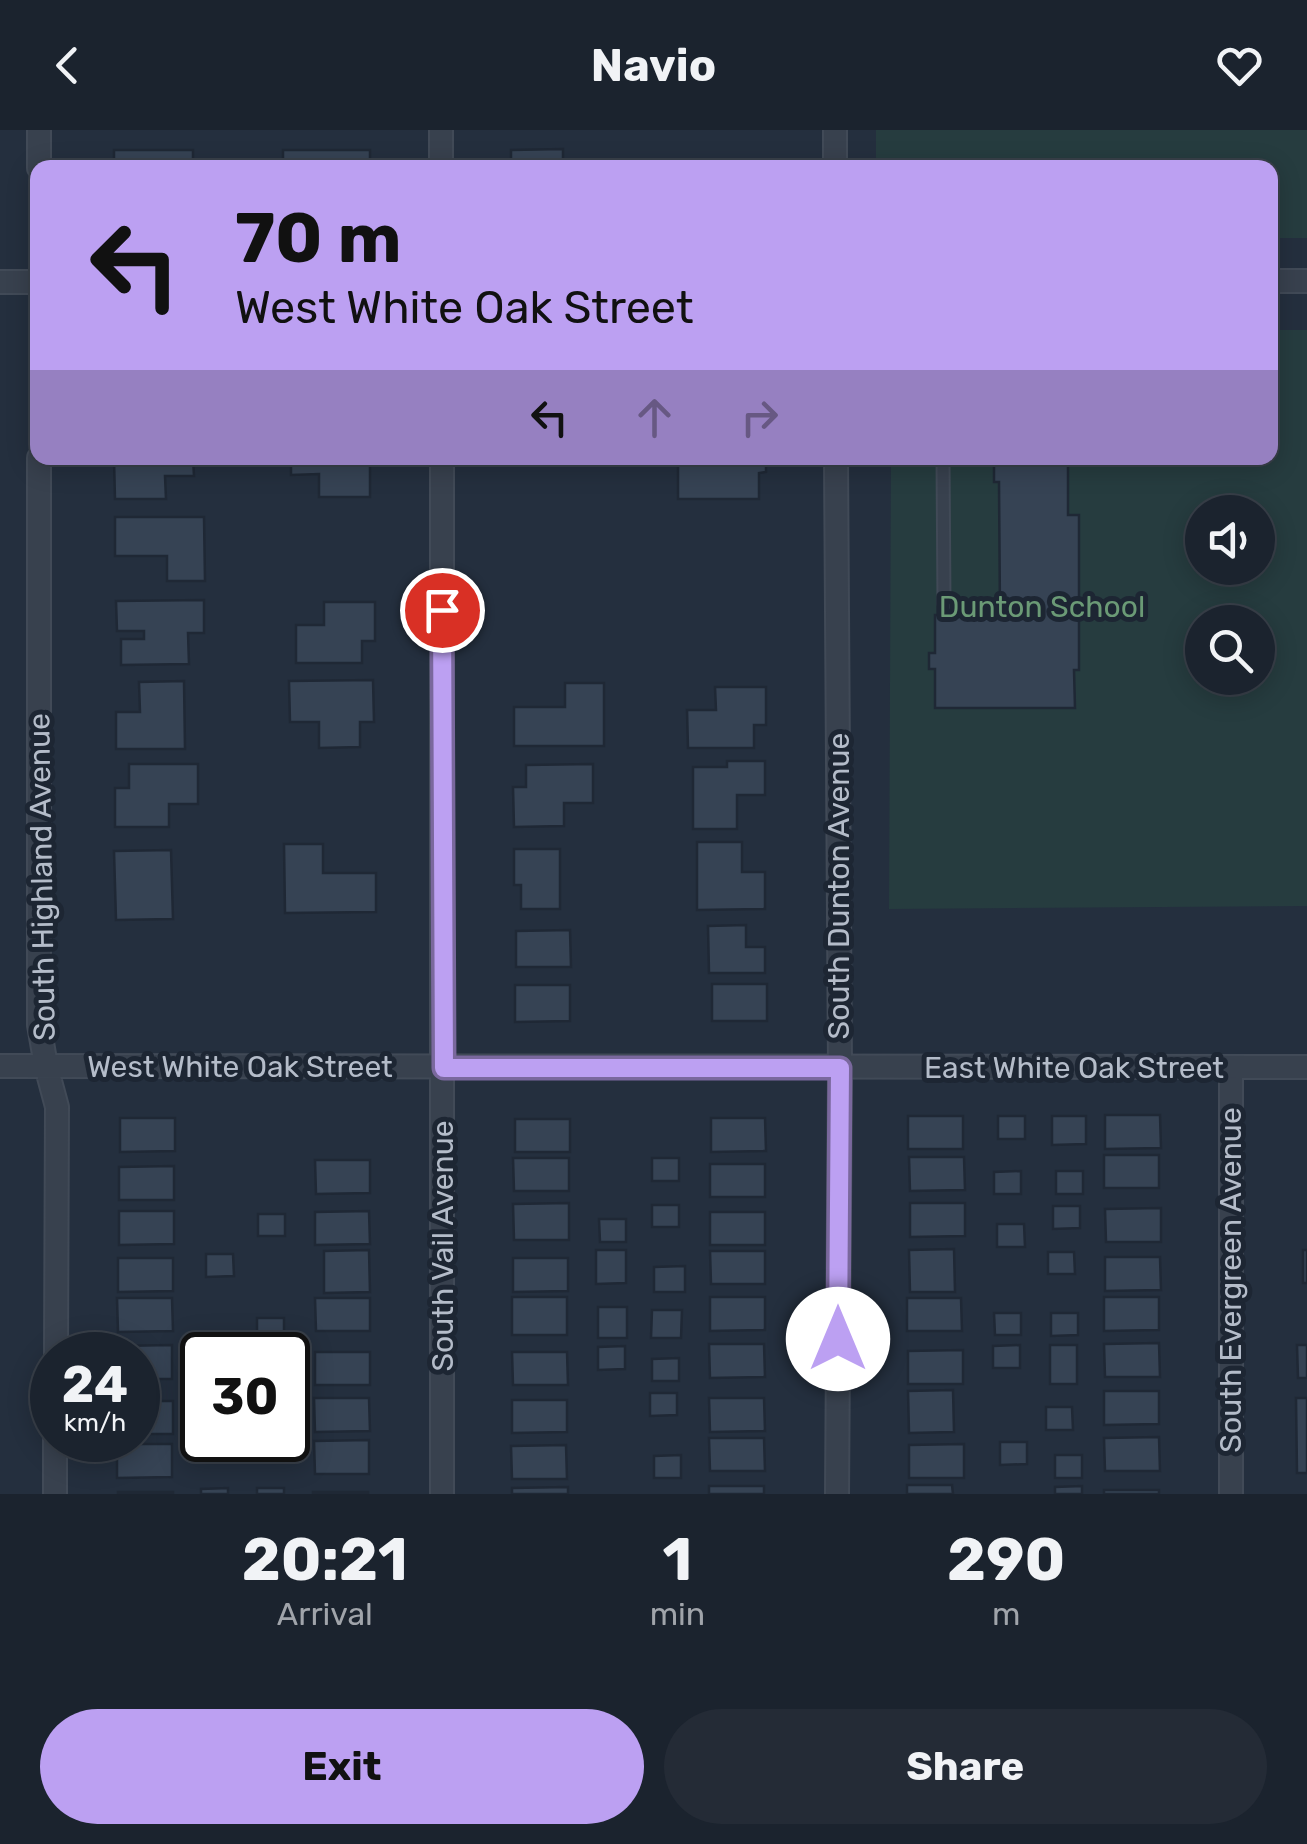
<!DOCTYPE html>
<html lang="en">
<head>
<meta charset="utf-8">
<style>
  body { margin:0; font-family:Rubik,sans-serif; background:#242b36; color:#f1f3f6; height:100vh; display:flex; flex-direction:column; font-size:38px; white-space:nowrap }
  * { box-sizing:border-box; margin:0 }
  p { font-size:32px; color:#a0a4aa }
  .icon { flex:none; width:55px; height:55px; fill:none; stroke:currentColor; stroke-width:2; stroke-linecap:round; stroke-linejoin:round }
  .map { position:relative; height:1364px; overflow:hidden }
  .side { display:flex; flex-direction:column; background:#1b232e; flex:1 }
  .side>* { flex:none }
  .banner { position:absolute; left:30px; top:30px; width:1248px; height:305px; border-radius:20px; box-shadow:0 5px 25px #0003,0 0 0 2px #39404a; background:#bca0f2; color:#111; overflow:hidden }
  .fabs { position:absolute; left:1185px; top:365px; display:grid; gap:20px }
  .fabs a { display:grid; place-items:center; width:90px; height:90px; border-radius:50%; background:#1b232e; box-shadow:0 5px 25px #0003,0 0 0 2px #39404a; font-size:50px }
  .speed { position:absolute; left:30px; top:1202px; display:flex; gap:20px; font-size:50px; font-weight:700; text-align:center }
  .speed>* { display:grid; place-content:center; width:130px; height:130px; border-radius:50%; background:#1b232e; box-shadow:0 5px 25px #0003,0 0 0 2px #39404a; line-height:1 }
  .speed small { font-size:25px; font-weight:400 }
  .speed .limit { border:5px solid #111; border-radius:15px; background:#fff; color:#111 }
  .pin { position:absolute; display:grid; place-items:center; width:85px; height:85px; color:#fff; margin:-42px; border:5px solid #fff; border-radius:50%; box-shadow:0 2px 10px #0007 }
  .me { position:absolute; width:110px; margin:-55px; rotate:0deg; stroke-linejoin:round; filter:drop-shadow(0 0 8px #0008) }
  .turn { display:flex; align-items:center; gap:35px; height:210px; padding:0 40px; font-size:45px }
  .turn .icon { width:130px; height:130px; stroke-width:2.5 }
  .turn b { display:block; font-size:70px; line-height:85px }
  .lanes { display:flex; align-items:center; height:95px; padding:0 40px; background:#0003; justify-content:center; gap:50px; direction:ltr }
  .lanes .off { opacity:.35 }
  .eta { display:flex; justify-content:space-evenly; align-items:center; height:170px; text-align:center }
  .eta b { font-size:60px; font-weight:700; line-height:70px }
  .cta { display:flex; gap:20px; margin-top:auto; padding:20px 40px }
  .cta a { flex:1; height:115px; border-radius:60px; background:#bca0f2; color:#111; font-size:40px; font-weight:700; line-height:115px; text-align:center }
  .cta a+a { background:#242b36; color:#f1f3f6 }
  header { display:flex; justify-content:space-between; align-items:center; height:130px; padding:0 40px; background:#1b232e; font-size:45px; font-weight:700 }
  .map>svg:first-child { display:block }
  .green { fill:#263c3f; fill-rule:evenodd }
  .building { fill:#364354; stroke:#1f2835; stroke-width:2.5 }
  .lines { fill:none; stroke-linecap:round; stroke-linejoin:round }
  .service-casing { stroke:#414a57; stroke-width:15 }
  .minor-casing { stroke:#414a57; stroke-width:26 }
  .service { stroke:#38414e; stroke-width:11 }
  .minor { stroke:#38414e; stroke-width:22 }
  .route-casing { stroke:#7a689d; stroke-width:25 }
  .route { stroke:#bca0f2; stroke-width:18 }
  .labels { text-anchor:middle; stroke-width:10; stroke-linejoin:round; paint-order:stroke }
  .park-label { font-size:30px; fill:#6b9a76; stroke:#1d2633 }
  .street-label { font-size:30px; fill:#b4bcc9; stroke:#1d2633 }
</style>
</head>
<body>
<header><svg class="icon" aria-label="back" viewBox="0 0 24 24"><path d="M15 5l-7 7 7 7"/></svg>Navio<svg class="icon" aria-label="heart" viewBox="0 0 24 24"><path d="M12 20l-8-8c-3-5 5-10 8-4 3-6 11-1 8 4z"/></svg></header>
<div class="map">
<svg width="1307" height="1364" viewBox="0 0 1307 1364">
  <rect width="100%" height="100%" fill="#242f3e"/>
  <path class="green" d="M876 0H1307V108H1270V38L876 37Z
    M1270 200H1307V776L889 779 891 328H1270ZM1202 382H1258V438H1202ZM1202 492H1258V548H1202Z"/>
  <path class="building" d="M563 19V38H511V20Z
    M114 20H193V38H114Z
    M283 20H370V38H283Z
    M127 328H193L194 346H165L166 369H115L114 330H127Z
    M291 328H370V367H319V344L291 345Z
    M715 328H766V342L759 343V369H678V330H715Z
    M994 328H1068V385H1079V540H1074L1075 578H935V539H929V523H935V485H1000L999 352H994Z
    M115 387H204L205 451H167V426H115Z
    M204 470V503H188L189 534 121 535V509H144V501H117L116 471Z
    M324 472H375V511H362V533H296V495H324Z
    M373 550 374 592H360V617L319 618V592H290L289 551Z
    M184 551 185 619H116V582H140L139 552Z
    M565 553H604V616H514V577H565Z
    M715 557H766V595H754V618H688L687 580H716Z
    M727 631H765V665H737V699H693V637H727Z
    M129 634H198V674H169V697H115V658H129Z
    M593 634V673H564V696L514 697 513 657H526V635Z
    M697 712H742V742H765V779L697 780Z
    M284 714H323V743H376V782L285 783Z
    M514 719H560V779H521V755H514Z
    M171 720 173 789 116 790 114 721Z
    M746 795V817H765V843H709L708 796Z
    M570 800 571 837H516V801Z
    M712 854H767V891H712Z
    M515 855H570V891L515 892Z
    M1105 985H1160L1161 1018 1105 1019Z
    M908 986H963V1019H908Z
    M998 986H1025V1009H998Z
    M1052 986H1086V1014L1052 1015Z
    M120 988H175V1021L120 1022Z
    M711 988H765L766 1021 711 1022Z
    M515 989H570V1022H515Z
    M1104 1025H1159V1058H1104Z
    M909 1027H964L965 1060 910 1061Z
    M513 1028H569V1061H514Z
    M652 1028H679V1051H652Z
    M315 1030H370V1063L316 1064Z
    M710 1034H765V1067H710Z
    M174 1036V1070H119V1037Z
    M1021 1041V1064H994V1042Z
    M1056 1041H1083V1064H1056Z
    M569 1073V1110H514L513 1074Z
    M910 1073H965V1106L910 1107Z
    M652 1075H679V1097H652Z
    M1053 1076H1080V1098L1053 1099Z
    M1161 1078V1112H1106L1105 1079Z
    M119 1081H174V1114L119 1115Z
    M369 1081 370 1114 315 1115V1082Z
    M710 1082H765V1115H710Z
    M258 1084H285V1106H258Z
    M599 1089H626V1112H600Z
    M997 1094H1024L1025 1117H997Z
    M954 1119 955 1162H910L909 1120Z
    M369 1120 370 1162 324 1163V1121Z
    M596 1120H626V1153L596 1154Z
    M1303 1120H1307V1153H1303Z
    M710 1121H765V1154H711Z
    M1048 1122H1074L1075 1144H1048Z
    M206 1124H233L234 1146 206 1147Z
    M1105 1127H1160L1161 1160 1105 1161Z
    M118 1128H173V1161L118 1162Z
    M513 1128H568V1161L513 1162Z
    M685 1136V1162H654V1137Z
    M512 1167H567V1205H512Z
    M710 1167H765V1200L710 1201Z
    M1104 1167H1159V1200L1104 1201Z
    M117 1168H172L173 1201 118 1202Z
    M315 1168H370V1201H316Z
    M907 1168H961L962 1201H907Z
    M598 1177H627V1208H598Z
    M652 1180H682L681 1208H651Z
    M994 1183H1021V1205H995Z
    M1051 1183H1078V1205L1051 1206Z
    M257 1188H284V1210H257Z
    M1159 1213 1160 1247H1105L1104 1214Z
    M709 1214H764L765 1247 710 1248Z
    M172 1215V1249H138V1225H117V1216Z
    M1020 1215V1238H993V1216Z
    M1050 1215H1077V1254H1050Z
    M1297 1215H1307V1248H1298Z
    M625 1216V1239L598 1240V1217Z
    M256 1218H284V1225H257Z
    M963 1220V1254H908V1221Z
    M315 1222H370V1255H315Z
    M512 1222H567L568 1255H513Z
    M679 1228V1251H652V1229Z
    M953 1260 954 1302 909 1303 908 1261Z
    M1104 1261H1159V1294L1104 1295Z
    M650 1263H677V1285L650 1286Z
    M314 1268H369L370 1301 315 1302Z
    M709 1268H764L765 1301 710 1302Z
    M1296 1268H1307V1343H1297Z
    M512 1270H567V1302L512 1303Z
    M138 1271H173V1304H138Z
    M1046 1277H1072L1073 1300H1046Z
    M1159 1307 1160 1341H1105L1104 1308Z
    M709 1308H764L765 1341H710Z
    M204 1310H232V1332H204Z
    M369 1310V1344H315L314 1311Z
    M1000 1312H1027V1334L1000 1335Z
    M117 1314H172V1347L117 1348Z
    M964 1314V1348H909V1315Z
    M566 1315 567 1349H512L511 1316Z
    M681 1325V1348H654V1326Z
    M1055 1325H1082V1348H1055Z
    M907 1355H952L953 1364H907Z
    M709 1356H764V1364H709Z
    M1082 1356V1364H1055V1357Z
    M568 1357V1364H512V1358Z
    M228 1358V1364H201V1359Z
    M257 1358H284V1364H257Z
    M1104 1360H1159V1364H1104Z
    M118 1362H173V1364H118Z
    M313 1362H368V1364H313Z"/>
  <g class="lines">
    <defs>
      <path id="service" d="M943 328 944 474"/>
      <path id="minor" d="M441 0V38
        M835 0V38
        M39 38V0
        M1270 151H1307
        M0 152H38
        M39 328V895L46 936 57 977 56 1225
        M442 328V1364
        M836 328 840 939 837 1364
        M0 936 1307 937
        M55 1364V1310
        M1231 1364V937"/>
    </defs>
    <use href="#service" class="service-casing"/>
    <use href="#minor" class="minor-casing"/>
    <use href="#service" class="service"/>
    <use href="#minor" class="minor"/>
  </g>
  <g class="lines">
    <defs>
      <path id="route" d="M442 480 444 938H840L838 1209"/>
    </defs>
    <use href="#route" class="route-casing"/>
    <use href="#route" class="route"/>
  </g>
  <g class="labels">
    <g class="park-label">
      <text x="1042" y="487">Dunton School</text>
    </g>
    <g class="street-label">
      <text transform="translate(42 747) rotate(-91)" y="10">South Highland Avenue</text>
      <text transform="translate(839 756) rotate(-90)" y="10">South Dunton Avenue</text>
      <text x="240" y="947">West White Oak Street</text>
      <text x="1074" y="948">East White Oak Street</text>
      <text transform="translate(443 1116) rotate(-90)" y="10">South Vail Avenue</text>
      <text transform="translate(1231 1150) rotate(-90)" y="10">South Evergreen Avenue</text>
    </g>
  </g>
</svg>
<div class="fabs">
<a><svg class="icon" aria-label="sound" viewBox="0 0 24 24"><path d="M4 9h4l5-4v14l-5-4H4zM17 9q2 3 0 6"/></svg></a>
<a><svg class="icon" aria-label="search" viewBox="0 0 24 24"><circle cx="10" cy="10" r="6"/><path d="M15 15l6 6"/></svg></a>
</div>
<div class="speed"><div>24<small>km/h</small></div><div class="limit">30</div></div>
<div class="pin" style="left:442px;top:480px;background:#d93025"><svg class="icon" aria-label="arrive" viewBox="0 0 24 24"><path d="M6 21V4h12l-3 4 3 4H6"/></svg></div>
<svg class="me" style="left:838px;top:1209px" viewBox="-20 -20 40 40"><circle r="19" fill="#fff"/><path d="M0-13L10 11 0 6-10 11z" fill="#bca0f2"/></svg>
<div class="banner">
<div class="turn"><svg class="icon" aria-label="left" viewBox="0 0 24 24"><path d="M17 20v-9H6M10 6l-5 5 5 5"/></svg><div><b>70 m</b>West White Oak Street</div></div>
<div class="lanes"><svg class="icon" aria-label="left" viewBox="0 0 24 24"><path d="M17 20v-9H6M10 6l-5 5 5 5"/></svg><svg class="icon off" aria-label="ahead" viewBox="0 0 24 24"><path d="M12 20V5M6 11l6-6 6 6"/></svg><svg class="icon off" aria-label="right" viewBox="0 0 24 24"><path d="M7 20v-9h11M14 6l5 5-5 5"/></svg></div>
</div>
</div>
<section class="side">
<div class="eta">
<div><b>20:21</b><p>Arrival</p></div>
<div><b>1</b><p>min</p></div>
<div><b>290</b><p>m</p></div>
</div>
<div class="cta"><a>Exit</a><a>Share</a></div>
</section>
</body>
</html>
